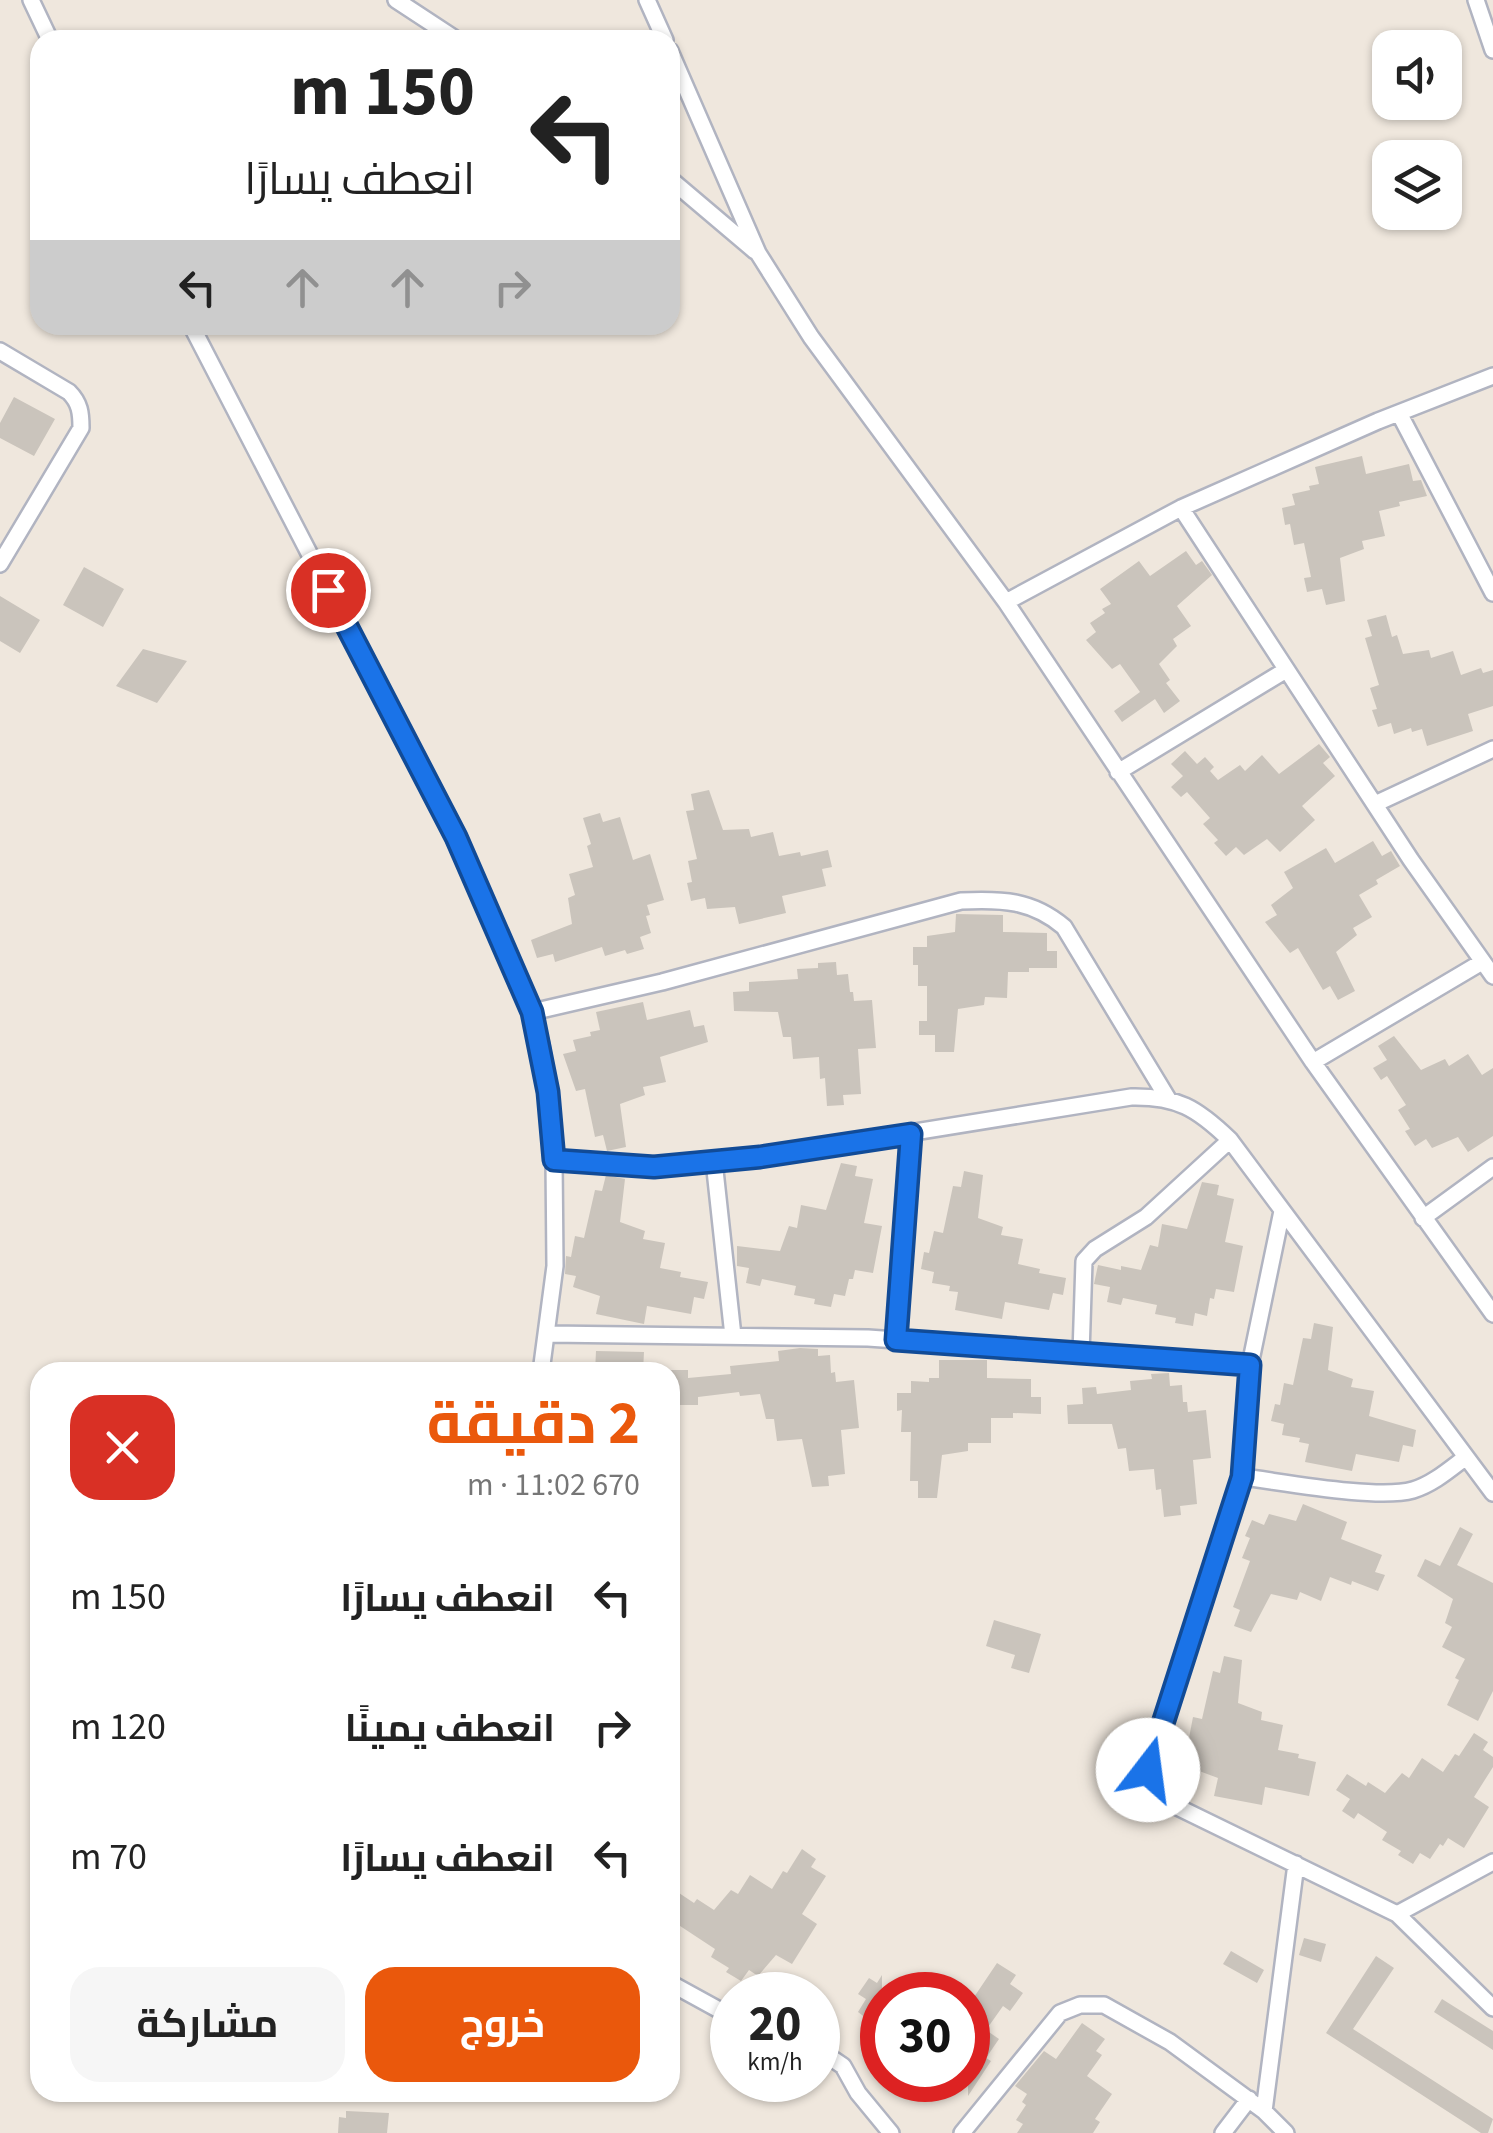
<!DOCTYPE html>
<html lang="ar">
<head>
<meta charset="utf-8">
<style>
  body { margin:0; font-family:"Source Sans 3",Cairo,sans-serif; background:#f6f6f6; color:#222; direction:rtl; height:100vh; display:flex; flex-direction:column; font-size:38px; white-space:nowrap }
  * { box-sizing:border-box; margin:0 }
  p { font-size:32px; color:#767676 }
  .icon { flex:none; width:55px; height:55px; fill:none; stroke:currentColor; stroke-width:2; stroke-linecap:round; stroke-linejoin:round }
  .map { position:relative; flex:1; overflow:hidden; direction:ltr }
  .details { position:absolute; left:30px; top:1362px; width:650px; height:740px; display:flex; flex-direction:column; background:#fff; border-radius:30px; box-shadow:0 2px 8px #0004; direction:rtl }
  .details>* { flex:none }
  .hud { position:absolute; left:30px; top:30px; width:650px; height:305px; border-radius:30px; box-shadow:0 2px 8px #0004; direction:rtl; background:#fff; color:#222; overflow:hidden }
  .fabs { position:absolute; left:1372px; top:30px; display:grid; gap:20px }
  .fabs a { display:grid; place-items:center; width:90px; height:90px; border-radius:20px; background:#fff; box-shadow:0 2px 8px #0004; font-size:50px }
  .speed { position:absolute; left:710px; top:1972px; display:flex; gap:20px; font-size:50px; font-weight:700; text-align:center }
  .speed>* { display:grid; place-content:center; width:130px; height:130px; border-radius:50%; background:#fff; box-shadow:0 2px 8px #0004; line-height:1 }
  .speed small { font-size:25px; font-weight:400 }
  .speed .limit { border:15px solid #d22; background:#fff; color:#111 }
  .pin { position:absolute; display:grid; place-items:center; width:85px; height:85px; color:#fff; margin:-42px; border:5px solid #fff; border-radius:50%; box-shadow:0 2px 10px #0007 }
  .me { position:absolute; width:110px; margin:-55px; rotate:15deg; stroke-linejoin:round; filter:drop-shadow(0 0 8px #0008) }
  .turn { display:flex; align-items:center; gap:35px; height:210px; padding:0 40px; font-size:45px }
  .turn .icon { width:130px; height:130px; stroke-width:2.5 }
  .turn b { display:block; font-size:70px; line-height:85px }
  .lanes { display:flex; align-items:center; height:95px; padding:0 40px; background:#0003; justify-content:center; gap:50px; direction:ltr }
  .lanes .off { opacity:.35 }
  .round { display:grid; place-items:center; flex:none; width:105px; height:105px; border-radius:30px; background:#f6f6f6 }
  .headline { display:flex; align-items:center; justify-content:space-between; height:170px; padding:0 40px }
  h1 { font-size:60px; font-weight:700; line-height:75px; color:#ea580c }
  .button { display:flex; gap:20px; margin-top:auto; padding:20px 40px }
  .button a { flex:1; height:115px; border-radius:30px; background:#ea580c; color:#fff; font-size:40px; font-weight:700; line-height:115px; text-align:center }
  .button a+a { background:#f6f6f6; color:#222 }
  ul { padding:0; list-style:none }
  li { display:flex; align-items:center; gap:30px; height:130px; padding:0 40px }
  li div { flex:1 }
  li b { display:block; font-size:38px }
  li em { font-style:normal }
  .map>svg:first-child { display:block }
  .building { fill:#cac4bc }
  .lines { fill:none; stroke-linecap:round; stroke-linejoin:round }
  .minor-casing { stroke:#b1b4c1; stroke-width:20 }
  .minor { stroke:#fff; stroke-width:15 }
  .route-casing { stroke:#114b97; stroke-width:25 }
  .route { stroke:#1a73e8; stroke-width:18 }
</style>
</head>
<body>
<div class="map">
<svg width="1493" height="2133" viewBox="0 0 1493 2133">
  <rect width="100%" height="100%" fill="#efe7dd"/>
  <path class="building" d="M14 397 55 419 34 456 0 438V423Z
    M1362 456 1366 474 1409 464 1413 481 1421 480 1427 496 1399 502 1400 506 1379 511 1385 536 1362 541 1364 549 1340 558 1345 601 1326 605 1322 589 1307 592 1304 578 1311 577 1304 543 1294 545 1290 524 1285 525 1282 508 1295 505 1292 494 1310 490 1309 486 1319 484 1315 467Z
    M1186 551 1196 565 1202 561 1212 575 1177 606 1191 626 1173 639 1177 646 1159 664 1170 680 1166 683 1180 701 1164 713 1155 699 1122 722 1114 711 1140 692 1120 664 1112 669 1086 640 1096 632 1090 623 1105 613 1102 609 1111 604 1100 589 1139 561 1150 576Z
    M84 567 124 589 103 627 63 605Z
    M0 596 40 620 20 653 0 641Z
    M1386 615 1392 637 1397 635 1403 654 1429 650 1431 658 1453 651 1461 675 1481 668 1483 673 1493 670V706L1468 714 1473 731 1427 746 1422 729 1412 732 1411 728 1394 734 1391 723 1378 727 1372 710 1377 709 1370 688 1379 685 1365 638 1372 636 1367 620Z
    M143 649 187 661 157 703 116 686Z
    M1319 744 1330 757 1323 763 1335 776 1302 806 1315 820 1280 852 1267 839 1244 855 1236 847 1226 856 1214 843 1218 840 1203 824 1210 818 1187 792 1181 797 1171 787 1183 776 1171 764 1185 751 1197 764 1205 757 1214 767 1210 771 1218 780 1240 765 1245 771 1262 755 1279 774Z
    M709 790 723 830 749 829 751 837 773 832 779 856 800 852 801 856 828 850 832 867 822 869 826 886 782 896 786 913 739 924 735 907 707 909 705 898 691 901 687 883 692 882 688 861 697 859 686 811 694 810 691 794Z
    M600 813 603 822 620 817 633 860 650 854 664 900 647 905 650 915 646 916 651 933 640 937 644 949 627 954 625 950 605 956 602 947 555 962 553 954 537 958 531 940 572 924 568 898 575 895 569 874 593 867 587 846 591 844 583 818Z
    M1373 841 1382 856 1391 851 1400 866 1376 880 1378 884 1359 895 1372 917 1353 928 1357 935 1336 952 1355 991 1338 1000 1330 986 1323 990 1298 948 1290 953 1265 922 1277 915 1271 905 1293 888 1284 872 1326 848 1335 863Z
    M956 914 1003 915V932L1047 933V951H1057V968H1029V972H1008L1007 998 985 997 984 1005 958 1009 954 1052H935V1035H919V1021H927V986H918V965H913V947H927V936L955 932Z
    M836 962 837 975 848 974 850 992H853L854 1001 872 1000 876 1048 858 1049 861 1094 843 1095 844 1105 827 1106 825 1078 820 1079 819 1057 793 1059 791 1037H783L778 1012 734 1011 733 992 749 991V982L798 979 797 969 818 968V963Z
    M643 1002 647 1020 690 1010 694 1027 704 1025 708 1042 660 1057 666 1082 643 1087 645 1095 620 1104 626 1147 607 1151 603 1135 595 1137 585 1089 576 1091 563 1054 576 1051 573 1040 591 1036 590 1032 600 1030 596 1012Z
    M1394 1036 1421 1070 1445 1059 1449 1066 1468 1054 1482 1075 1493 1068V1136L1468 1152 1458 1137 1432 1148 1426 1139 1415 1146 1405 1131 1410 1129 1398 1110 1406 1105 1387 1076 1381 1080 1373 1068 1387 1060 1378 1046Z
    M841 1163 857 1166 855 1176 873 1179 864 1223 882 1226 873 1273 855 1270 853 1279H849L845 1296 834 1294 831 1307 814 1304 815 1299 794 1295 796 1286 762 1279 760 1286 746 1283 749 1268 737 1266V1246L780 1251 789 1226 797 1228 801 1205 826 1210Z
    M964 1171 983 1175 978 1218 1003 1227 1001 1235 1023 1239 1018 1264 1040 1269 1039 1273 1066 1278 1063 1295 1053 1293 1049 1310 1005 1302 1002 1319 955 1310 958 1292 949 1291 950 1286 932 1283 934 1272 921 1269 924 1252 929 1253 934 1231 943 1233 953 1186 961 1187Z
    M606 1175 625 1179 620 1222 645 1231 643 1239 665 1243 660 1268 681 1272 680 1277 708 1282 704 1299 694 1297 691 1314 647 1306 644 1324 596 1314 600 1296 573 1287 576 1276 565 1274 566 1256 571 1257 575 1236 584 1238 595 1190 602 1191Z
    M1202 1182 1219 1185 1217 1195 1234 1199 1225 1242 1243 1246 1234 1292 1216 1289 1214 1299 1210 1298 1207 1316 1195 1313 1193 1326 1175 1323 1176 1318 1155 1314 1157 1305 1123 1298 1121 1305 1107 1302 1110 1287 1094 1284 1098 1265 1121 1270V1266L1141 1270 1150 1245 1158 1247 1162 1224 1187 1229Z
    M1314 1323 1333 1327 1328 1370 1353 1379 1351 1387 1374 1391 1369 1416 1416 1430 1413 1447 1403 1445 1399 1462 1356 1454 1352 1471 1305 1462 1309 1444 1299 1442 1300 1438 1282 1435 1284 1424 1271 1421 1275 1404 1280 1405 1284 1383 1293 1385 1303 1338 1311 1339Z
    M800 1348 818 1349V1356L830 1355 831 1373 835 1372 836 1382 854 1380 859 1428 841 1430 845 1474 828 1476 829 1486 812 1487 802 1439 777 1441 774 1419H766L760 1394 740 1396 739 1392 698 1397V1405H670V1370H688V1378L731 1374 730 1366 779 1361 778 1351Z
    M596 1351 644 1352 643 1372H595Z
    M939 1360H987V1378L1031 1379V1397H1041V1414L1013 1413V1418H991V1443H968V1451L942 1455 937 1498H918V1481H910L911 1432H901L902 1410 897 1411V1393H911V1381L929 1382V1378H939Z
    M1169 1373 1170 1386 1182 1385 1183 1402H1187L1188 1412 1206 1410 1211 1458 1193 1460 1197 1504 1180 1506 1181 1515 1164 1517 1161 1489 1156 1490 1154 1469 1129 1471 1126 1448 1118 1449 1112 1424H1068L1067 1405 1083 1404 1082 1388 1096 1387 1097 1394 1131 1390 1130 1381 1152 1379 1151 1374Z
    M1303 1504 1347 1522 1341 1539 1382 1555 1375 1572 1385 1575 1378 1591 1352 1581 1351 1585 1330 1577 1321 1601 1300 1592 1297 1600 1271 1594 1251 1632 1234 1626 1240 1610 1233 1607 1250 1561 1242 1558 1250 1538 1245 1536 1252 1520 1264 1525 1269 1514 1296 1521Z
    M1460 1527 1473 1534 1457 1565 1493 1583V1691L1478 1721 1447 1705 1459 1680 1455 1678 1465 1659 1442 1647 1452 1627 1445 1623 1453 1599 1417 1576 1425 1559 1440 1566Z
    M994 1620 1041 1634 1029 1673 1011 1668 1015 1655 986 1646Z
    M1224 1656 1242 1660 1238 1703 1262 1712 1261 1720 1283 1725 1278 1750 1299 1754 1298 1758 1316 1762 1309 1796 1265 1787 1262 1805 1214 1796 1218 1778 1191 1768 1194 1757 1180 1755 1184 1737 1189 1738 1193 1717 1202 1719 1213 1671 1220 1673Z
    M1474 1733 1488 1742 1483 1750 1493 1757V1767L1474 1797 1489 1807 1464 1848 1448 1838 1443 1846 1440 1844 1430 1859 1420 1853 1413 1864 1398 1855 1401 1851 1382 1840 1387 1832 1358 1813 1354 1819 1342 1811 1350 1799 1336 1790 1347 1774 1366 1786 1368 1782 1385 1793 1402 1773 1409 1778 1422 1758 1443 1772 1455 1754 1459 1756Z
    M802 1849 816 1859 811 1867 826 1876 802 1914 817 1924 792 1964 776 1955 758 1976 749 1970 741 1981 726 1972 729 1968 711 1957 715 1949 674 1922 679 1916 670 1910V1887L694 1903 697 1899 714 1910 731 1890 738 1894 750 1875 772 1889 783 1871 787 1873Z
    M1304 1938 1326 1944 1321 1962 1299 1955Z
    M1231 1951 1264 1970 1257 1983 1223 1964Z
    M1376 1956 1394 1968 1353 2029 1493 2119 1488 2133H1481L1326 2033Z
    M997 1963 1016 1975 1010 1984 1023 1993 1010 2011 1003 2006 986 2030 999 2039 986 2058 991 2061 968 2096V2006Z
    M882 1975V2023L877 2019 874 2024 858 2012 866 1999 858 1994 869 1978 877 1983Z
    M1442 1999 1493 2031V2050L1434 2012Z
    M1082 2023 1105 2039 1096 2051 1102 2055 1087 2076 1112 2094 1095 2119 1100 2122 1093 2133H1017L1023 2124 1016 2120 1026 2105 1022 2102 1027 2094 1015 2086 1044 2051 1056 2059Z
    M346 2111 389 2113 387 2133H338L339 2117 346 2118Z"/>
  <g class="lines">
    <defs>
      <path id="minor" d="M31 0 50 40
        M396 0 457 40
        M647 0 665 40
        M1476 0 1493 50
        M670 51 758 253 811 337 1006 602 1313 1062 1493 1314
        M670 179 755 251
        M191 325 456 837 532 1012 541 1045 548 1091 554 1160 555 1266 541 1372
        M0 351 69 392C80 403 81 413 81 428L0 564
        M1399 413 1493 593
        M1181 508 1411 860 1493 976
        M1006 602 1181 508 1378 421 1493 376
        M1118 772 1286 670
        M1375 804 1493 749
        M532 1012 662 982 961 901C1002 899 1032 900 1064 927L1168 1099
        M1313 1062 1482 962
        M554 1160 654 1167 760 1157 1131 1097C1177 1096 1197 1108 1230 1140L1493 1493
        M714 1161 733 1336
        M1282 1211 1250 1365 1243 1477 1150 1758C1148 1776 1150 1788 1163 1800L1397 1914 1493 2008
        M1423 1218 1493 1167
        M548 1334 868 1338 1250 1365
        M896 1340 911 1134
        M1081 1354 1084 1261 1095 1249 1146 1217 1230 1140
        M1243 1477C1283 1482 1377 1500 1413 1490 1433 1484 1450 1469 1466 1457
        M1397 1914 1493 1862
        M670 1983 732 2017
        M818 2049 843 2066 858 2093 891 2133
        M1264 2111 1296 1864
        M962 2133 1060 2013 1080 2005H1104L1170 2042 1264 2111 1286 2133
        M1223 2133 1249 2099"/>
    </defs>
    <use href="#minor" class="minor-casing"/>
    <use href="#minor" class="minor"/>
  </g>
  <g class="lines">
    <defs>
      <path id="route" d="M328 590 456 837 532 1012 548 1092 554 1160 654 1167 760 1157 911 1134 896 1340 1250 1365 1242 1477 1148 1770"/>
    </defs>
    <use href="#route" class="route-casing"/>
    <use href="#route" class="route"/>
  </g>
</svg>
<div class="fabs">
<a><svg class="icon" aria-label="sound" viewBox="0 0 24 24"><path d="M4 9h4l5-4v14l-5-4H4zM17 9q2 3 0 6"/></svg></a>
<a><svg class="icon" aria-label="layers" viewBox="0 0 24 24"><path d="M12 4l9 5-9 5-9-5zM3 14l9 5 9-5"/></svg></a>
</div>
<div class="speed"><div>20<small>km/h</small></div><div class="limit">30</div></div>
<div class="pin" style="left:328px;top:590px;background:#d93025"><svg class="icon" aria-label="arrive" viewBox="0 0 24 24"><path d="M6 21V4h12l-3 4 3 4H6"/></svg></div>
<svg class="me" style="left:1148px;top:1770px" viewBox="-20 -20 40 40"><circle r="19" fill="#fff"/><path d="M0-13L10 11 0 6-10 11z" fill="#1a73e8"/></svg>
<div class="hud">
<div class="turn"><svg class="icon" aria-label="left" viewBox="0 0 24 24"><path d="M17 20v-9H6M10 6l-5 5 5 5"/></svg><div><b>150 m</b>انعطف يسارًا</div></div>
<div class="lanes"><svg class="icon" aria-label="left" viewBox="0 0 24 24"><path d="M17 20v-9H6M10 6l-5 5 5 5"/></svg><svg class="icon off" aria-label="ahead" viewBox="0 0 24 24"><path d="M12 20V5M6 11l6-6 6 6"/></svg><svg class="icon off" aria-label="ahead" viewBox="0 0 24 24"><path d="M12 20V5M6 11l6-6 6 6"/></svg><svg class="icon off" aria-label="right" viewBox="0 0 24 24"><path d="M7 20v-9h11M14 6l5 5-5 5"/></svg></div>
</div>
<section class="details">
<div class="headline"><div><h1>2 دقيقة</h1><p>670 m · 11:02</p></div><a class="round" style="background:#d93025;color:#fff"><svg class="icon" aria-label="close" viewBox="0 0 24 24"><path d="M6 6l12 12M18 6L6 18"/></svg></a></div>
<ul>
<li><svg class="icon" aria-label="left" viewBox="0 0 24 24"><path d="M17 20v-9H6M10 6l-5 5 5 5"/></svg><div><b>انعطف يسارًا</b></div><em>150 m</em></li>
<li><svg class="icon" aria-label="right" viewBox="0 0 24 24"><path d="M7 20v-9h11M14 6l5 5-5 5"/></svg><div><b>انعطف يمينًا</b></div><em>120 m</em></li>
<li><svg class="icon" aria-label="left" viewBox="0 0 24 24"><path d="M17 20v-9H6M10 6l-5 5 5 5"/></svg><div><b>انعطف يسارًا</b></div><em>70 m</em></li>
</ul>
<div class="button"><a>خروج</a><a>مشاركة</a></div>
</section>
</div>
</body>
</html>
